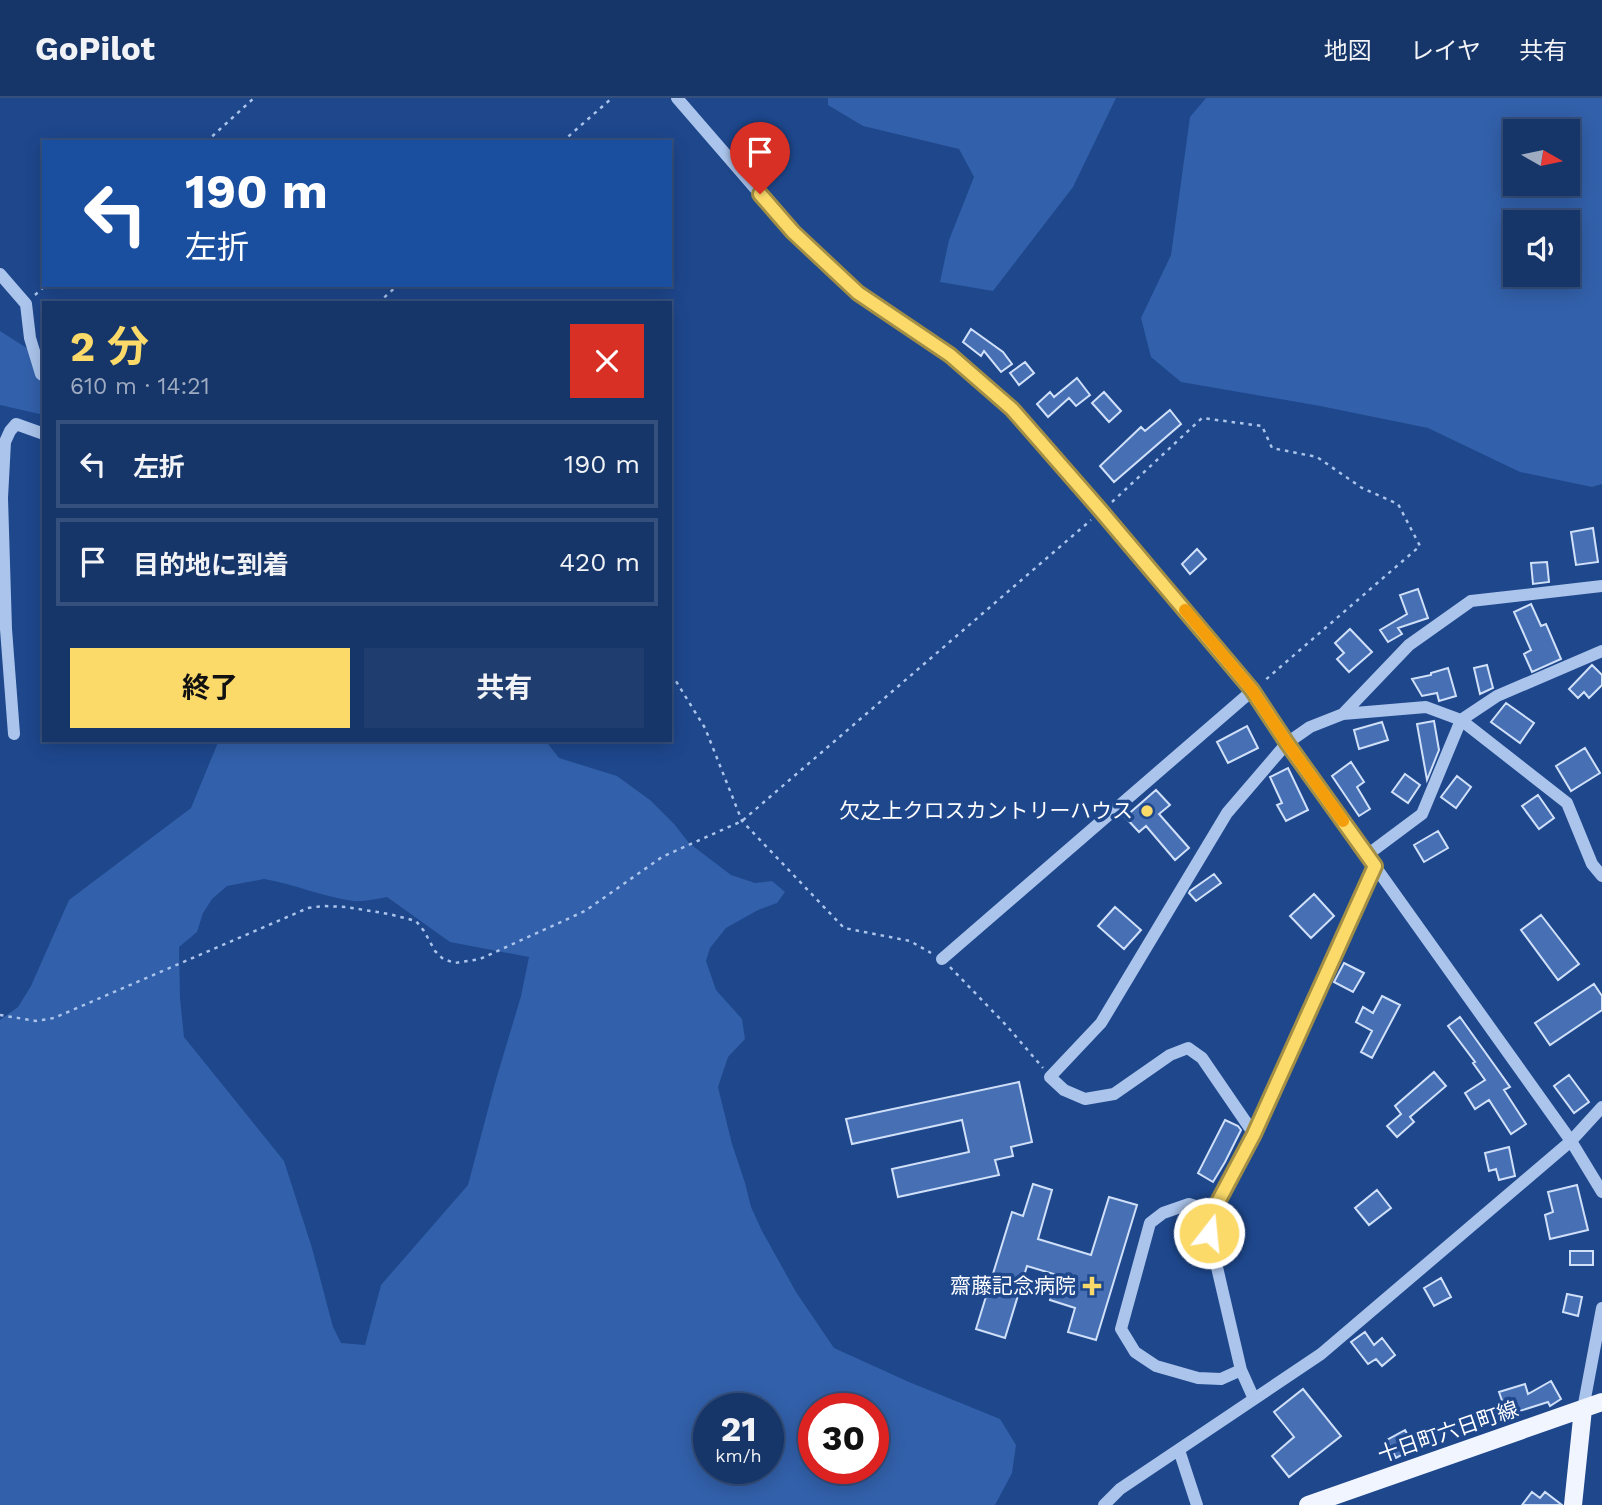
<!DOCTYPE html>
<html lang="ja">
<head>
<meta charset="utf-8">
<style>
  body { margin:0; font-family:"Work Sans","Noto Sans JP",sans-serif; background:#1f3d6f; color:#f1f3f6; height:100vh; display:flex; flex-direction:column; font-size:26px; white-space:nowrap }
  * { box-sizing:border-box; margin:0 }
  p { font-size:23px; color:#9eabc0 }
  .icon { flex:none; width:38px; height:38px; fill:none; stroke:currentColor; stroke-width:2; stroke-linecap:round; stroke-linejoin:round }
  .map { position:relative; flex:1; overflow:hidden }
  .details { position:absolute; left:42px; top:203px; width:630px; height:441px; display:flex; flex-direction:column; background:#163569; border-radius:0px; box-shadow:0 4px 18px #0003,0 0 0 2px #35507d }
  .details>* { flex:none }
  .top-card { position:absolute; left:42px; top:42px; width:630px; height:147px; border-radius:0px; box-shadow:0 4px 18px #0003,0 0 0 2px #35507d; background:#1a4fa0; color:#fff; overflow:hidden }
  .needle { width:46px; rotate:99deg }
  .tools { position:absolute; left:1503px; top:21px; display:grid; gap:14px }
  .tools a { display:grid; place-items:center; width:77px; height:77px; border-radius:0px; background:#163569; box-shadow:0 4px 18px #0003,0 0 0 2px #35507d; font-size:35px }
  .speed { position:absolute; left:693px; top:1295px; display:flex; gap:14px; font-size:35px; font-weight:700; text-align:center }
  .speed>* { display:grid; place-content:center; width:91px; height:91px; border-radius:50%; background:#163569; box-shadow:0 4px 18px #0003,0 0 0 2px #35507d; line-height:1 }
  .speed small { font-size:18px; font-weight:400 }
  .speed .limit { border:10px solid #d22; background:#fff; color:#111 }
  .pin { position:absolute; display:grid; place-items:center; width:60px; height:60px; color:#fff; margin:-72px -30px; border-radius:50% 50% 50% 0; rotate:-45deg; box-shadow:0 0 7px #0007 }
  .pin .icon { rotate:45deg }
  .me { position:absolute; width:77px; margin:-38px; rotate:16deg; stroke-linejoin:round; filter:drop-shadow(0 0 5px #0008) }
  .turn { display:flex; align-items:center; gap:24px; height:147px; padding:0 28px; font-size:32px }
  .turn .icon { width:91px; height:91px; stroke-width:2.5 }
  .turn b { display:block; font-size:49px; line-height:60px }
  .round { display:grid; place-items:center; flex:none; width:74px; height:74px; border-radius:0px; background:#1f3d6f }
  .summary { display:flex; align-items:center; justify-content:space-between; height:119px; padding:0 28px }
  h1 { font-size:42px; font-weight:700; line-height:52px; color:#fbda6a }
  .cta { display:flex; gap:14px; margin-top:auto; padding:14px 28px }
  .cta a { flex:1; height:80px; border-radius:0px; background:#fbda6a; color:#111; font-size:28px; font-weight:700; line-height:80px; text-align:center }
  .cta a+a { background:#1f3d6f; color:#f1f3f6 }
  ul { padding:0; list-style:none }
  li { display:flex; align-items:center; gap:21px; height:88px; margin:0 14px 10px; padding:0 14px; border:4px solid #35507d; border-radius:0px }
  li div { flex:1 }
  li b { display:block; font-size:26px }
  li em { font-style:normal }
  header { display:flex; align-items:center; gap:42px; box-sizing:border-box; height:98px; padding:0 35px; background:#163569; border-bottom:2px solid #35507d }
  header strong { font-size:33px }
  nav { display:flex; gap:38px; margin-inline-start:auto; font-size:24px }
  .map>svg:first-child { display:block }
  .green { fill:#3260aa; fill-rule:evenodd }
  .building { fill:#4770b4; stroke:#d0e0f9; stroke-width:2 }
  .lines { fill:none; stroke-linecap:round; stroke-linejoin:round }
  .path { stroke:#abc4ec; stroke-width:2.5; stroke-dasharray:3.5 5; stroke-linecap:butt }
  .minor { stroke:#abc4ec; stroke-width:12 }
  .major { stroke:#f1f5ff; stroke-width:18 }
  .route-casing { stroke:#a38e45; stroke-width:18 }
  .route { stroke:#fbda6a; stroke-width:12 }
  .slow { stroke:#f59e0b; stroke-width:12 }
  .poi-dot { fill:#fbda6a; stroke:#1e478c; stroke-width:2.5 }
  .labels { text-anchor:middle; stroke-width:7; stroke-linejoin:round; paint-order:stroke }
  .poi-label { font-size:21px; fill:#fff; stroke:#1e478c; text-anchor:end }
  .street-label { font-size:21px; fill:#fff; stroke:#1e478c }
</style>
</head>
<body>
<header>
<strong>GoPilot</strong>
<nav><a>地図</a><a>レイヤ</a><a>共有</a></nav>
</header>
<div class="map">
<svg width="1602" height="1407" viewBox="0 0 1602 1407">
  <rect width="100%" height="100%" fill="#1e478c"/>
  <path class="green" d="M828 0H1116L1073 89 993 193 940 184 949 142 974 79 959 51 863 28 828 7Z
    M1206 0H1602V386L1592 389 1520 374 1428 330 1320 308 1181 284 1151 259 1141 220 1171 157 1190 19ZM1516 33H1568V86H1516ZM1516 124H1568V177H1516Z
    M0 233 44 261V317L0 307Z
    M219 642H545L559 660 617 678 650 702 675 727 689 745 731 777 755 785 772 783 785 794 777 805 758 812 726 830 710 850 706 863 716 892 742 921 745 941 728 959 718 989 732 1046 745 1085 751 1109 762 1133 796 1194 834 1250 909 1284 1000 1321 1016 1347 1012 1375 995 1407H0V922L18 909 31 888 69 802 191 710ZM264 781C294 786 323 799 353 803 364 804 375 801 387 799L450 844 529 859 521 898 495 985 468 1087 381 1187 365 1247 341 1245 333 1229 312 1150 284 1063 184 939 180 900 179 849 197 834 203 815 212 801 227 788ZM709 1311H768V1370H709ZM814 1311H873V1370H814Z"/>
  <path class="building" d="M971 231 1003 254 1012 266 1001 274 984 253 981 258 963 244Z
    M1025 264 1034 275 1019 287 1010 275Z
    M1077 280 1090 297 1076 308 1069 300 1048 319 1037 306 1050 294 1054 299Z
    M1104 294 1121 313 1109 324 1092 305Z
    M1170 312 1181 326 1114 384 1100 368 1141 329 1145 333Z
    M1593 430 1598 464 1576 467 1571 434Z
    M1197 451 1206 461 1190 476 1182 466Z
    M1547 464 1549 484 1533 486 1531 465Z
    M1418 491 1428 520 1398 530 1402 536 1388 544 1380 532 1407 516 1400 497Z
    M1531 506 1541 528 1546 526 1561 561 1532 574 1524 556 1531 552 1514 514Z
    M1350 531 1372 554 1349 574 1337 561 1344 555 1335 545Z
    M1487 567 1493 590 1480 596 1474 570Z
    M1592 567 1602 577V587L1589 600 1584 594 1578 600 1569 591Z
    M1448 570 1456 598 1439 603 1437 595 1422 598 1412 581 1431 577V575Z
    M1506 605 1534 625 1520 645 1491 624Z
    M1434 623 1439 652 1427 682 1417 626Z
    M1382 624 1388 642 1359 651 1354 632Z
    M1247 628 1258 650 1228 665 1217 644Z
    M1585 650 1600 675 1571 693 1556 668Z
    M1351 664 1364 684 1357 689 1370 711 1359 718 1332 678Z
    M1288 670 1308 712 1286 723 1277 707 1282 705 1270 679Z
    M1405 676 1420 687 1408 705 1392 694Z
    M1457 678 1471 689 1456 710 1441 699Z
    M1156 692 1170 707 1159 716 1189 750 1175 762 1146 728 1139 734 1125 719Z
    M1538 697 1554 720 1539 731 1522 708Z
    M1438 733 1448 750 1424 764 1414 747Z
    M1214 776 1221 785 1196 803 1189 795 1190 793Z
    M1314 796 1334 818 1311 840 1290 818Z
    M1115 809 1141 832 1124 851 1098 828Z
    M1541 817 1579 866 1558 882 1521 832Z
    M1344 865 1364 875 1353 894 1334 884Z
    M1594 886 1602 898V912L1550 947 1535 925Z
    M1382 898 1400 907 1372 960 1361 954 1372 933 1356 924 1363 909 1373 915Z
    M1460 919 1510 989 1504 992 1526 1026 1511 1036 1489 1002 1475 1011 1465 995 1485 982 1473 965 1475 964 1448 928Z
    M1434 974 1446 988 1410 1019 1414 1024 1397 1039 1387 1028 1401 1016 1395 1008Z
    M1569 977 1589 1004 1574 1015 1554 988Z
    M1019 984 1032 1044 1011 1049 1013 1058 995 1062 999 1077 898 1099 892 1071 969 1054 962 1022 852 1046 846 1021Z
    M1225 1022 1238 1028 1241 1032 1225 1064 1213 1084 1198 1075Z
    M1509 1049 1515 1078 1499 1082 1496 1071 1489 1073 1485 1055Z
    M1033 1086 1052 1092 1038 1141 1091 1157 1109 1099 1137 1107 1096 1242 1068 1234 1075 1210 1050 1202 1057 1177 1027 1168 1005 1240 976 1231 1012 1114 1023 1118Z
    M1577 1087 1588 1132 1550 1141 1545 1117 1553 1114 1548 1094Z
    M1377 1092 1391 1110 1369 1127 1355 1110Z
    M1570 1153H1593V1167H1570Z
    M1441 1180 1451 1199 1434 1208 1424 1190Z
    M1567 1196 1582 1199 1578 1218 1563 1214Z
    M1365 1234 1374 1247 1382 1240 1395 1257 1382 1268 1376 1261 1368 1266 1351 1244Z
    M1551 1283 1561 1301 1550 1308 1548 1304 1507 1317 1499 1294 1525 1286 1528 1296Z
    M1303 1291 1341 1338 1289 1379 1272 1358 1294 1339 1274 1314Z
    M1405 1332 1415 1350 1396 1360 1387 1342Z
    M1532 1394 1540 1400 1545 1394 1562 1407H1522Z"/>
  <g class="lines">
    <path class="path" d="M206 44 254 0
      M562 44 612 0
      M35 197 46 187
      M378 205 398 187
      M1112 404 1202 320 1262 328 1272 350 1317 359 1362 390 1398 406 1420 448 1263 584
      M670 578 674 580 705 630 742 723 844 830 910 843 931 855
      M950 869 1006 927 1043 970
      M0 917 36 923 54 920 308 810 323 808 346 809 389 816 416 823 424 833 435 853 443 861 455 865 480 861 585 813 662 759 742 723 1091 422"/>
    <path class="minor" d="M677 0 793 134 858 195 950 257 1012 311 1102 413 1253 592 1287 645 1571 1043 1602 1094
      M0 176 26 206 30 240 41 276 44 278
      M1343 616 1426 609 1461 622 1567 705 1592 766 1602 778
      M14 636 6 531 2 400 5 344 10 333 16 326 44 336
      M1367 757 1422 716 1461 622 1497 598 1602 553
      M942 861 1253 592
      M1254 1036 1202 960 1188 950 1170 957 1114 996 1085 1001 1064 992 1050 979 1101 925 1227 715 1287 645 1310 629 1343 616 1409 547 1471 503 1602 488
      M1215 1114 1189 1106 1163 1115 1150 1125 1121 1231 1135 1254 1156 1268 1198 1280 1221 1281 1241 1272
      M1254 1301 1241 1272 1209 1135 1218 1102 1254 1036 1375 768
      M1583 1311 1602 1210
      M1179 1352 1197 1407
      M1104 1407 1120 1391 1321 1256 1571 1043 1602 1009"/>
    <path class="major" d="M1308 1407 1602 1304
      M1573 1407 1583 1311"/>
  </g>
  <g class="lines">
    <defs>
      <path id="route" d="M760 96 793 134 858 195 950 257 1012 311 1101 413 1252 592 1287 645 1375 768 1254 1036 1219 1102 1209 1135"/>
    </defs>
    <use href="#route" class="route-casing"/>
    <use href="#route" class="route"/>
    <path class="slow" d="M1185 512 1252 592 1287 645 1343 723"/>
  </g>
  <g class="poi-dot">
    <circle cx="1147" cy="713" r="7"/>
    <path d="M1088.5 1177.5h7v7h7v7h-7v7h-7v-7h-7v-7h7z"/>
  </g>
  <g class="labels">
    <g class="poi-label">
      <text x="1133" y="720">欠之上クロスカントリーハウス</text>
      <text x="1076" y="1195">齋藤記念病院</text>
    </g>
    <g class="street-label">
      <text transform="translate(1448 1334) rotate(-19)" y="7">十日町六日町線</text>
    </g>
  </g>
</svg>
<div class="tools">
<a><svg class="needle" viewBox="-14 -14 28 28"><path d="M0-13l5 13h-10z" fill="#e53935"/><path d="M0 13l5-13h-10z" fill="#9eabc0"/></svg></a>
<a><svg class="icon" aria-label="sound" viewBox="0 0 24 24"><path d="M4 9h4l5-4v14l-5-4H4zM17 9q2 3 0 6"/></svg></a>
</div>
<div class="speed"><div>21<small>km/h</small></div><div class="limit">30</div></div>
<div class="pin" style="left:760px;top:96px;background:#d93025"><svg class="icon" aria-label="arrive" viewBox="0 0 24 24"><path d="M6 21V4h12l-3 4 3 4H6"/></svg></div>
<svg class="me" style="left:1209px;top:1135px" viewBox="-20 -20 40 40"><circle r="17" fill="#fbda6a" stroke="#fff" stroke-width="3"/><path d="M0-11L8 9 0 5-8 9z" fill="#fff"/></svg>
<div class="top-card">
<div class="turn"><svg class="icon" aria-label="left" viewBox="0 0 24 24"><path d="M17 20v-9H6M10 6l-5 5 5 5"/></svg><div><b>190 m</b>左折</div></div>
</div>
<section class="details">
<div class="summary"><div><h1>2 分</h1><p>610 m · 14:21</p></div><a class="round" style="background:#d93025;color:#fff"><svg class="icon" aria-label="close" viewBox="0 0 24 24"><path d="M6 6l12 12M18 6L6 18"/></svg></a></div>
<ul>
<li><svg class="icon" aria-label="left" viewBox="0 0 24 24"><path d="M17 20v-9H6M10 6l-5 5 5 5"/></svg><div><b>左折</b></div><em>190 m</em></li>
<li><svg class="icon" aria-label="arrive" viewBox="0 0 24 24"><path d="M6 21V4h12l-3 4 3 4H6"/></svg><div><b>目的地に到着</b></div><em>420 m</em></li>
</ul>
<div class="cta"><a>終了</a><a>共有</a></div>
</section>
</div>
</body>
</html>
